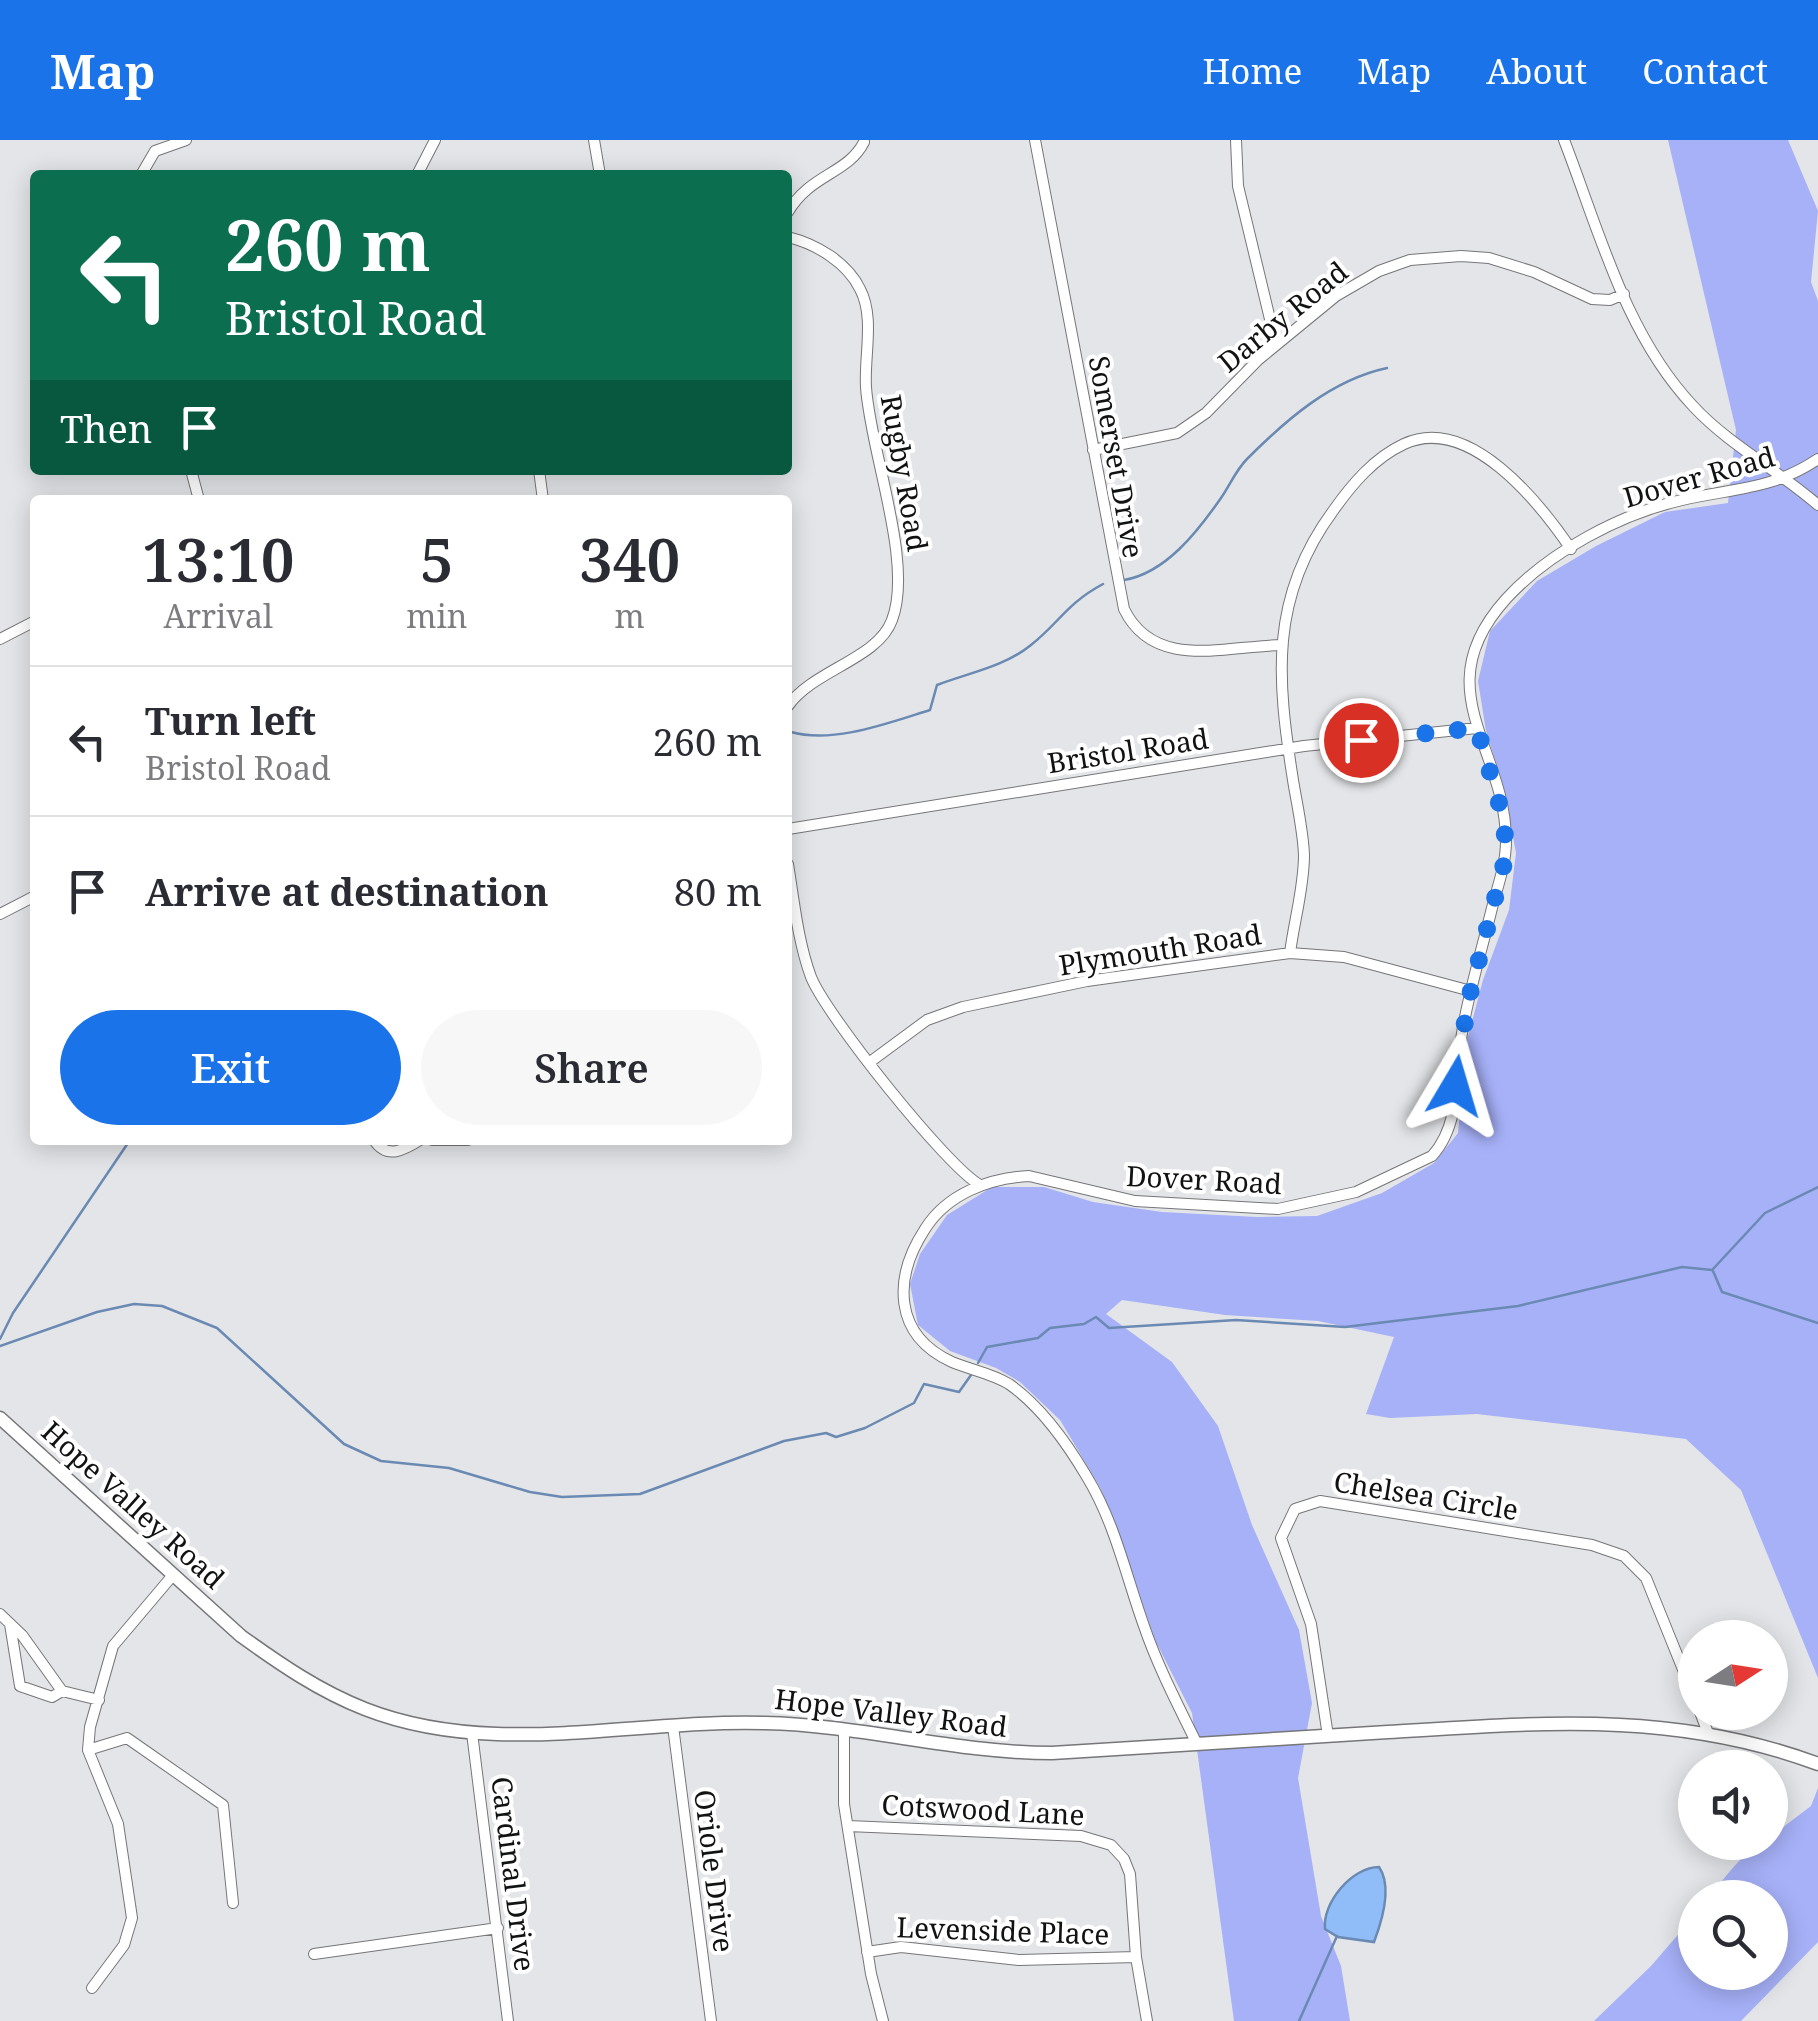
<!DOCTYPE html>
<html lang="en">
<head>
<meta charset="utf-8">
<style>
  body { margin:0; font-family:"Noto Serif",serif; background:#f7f7f7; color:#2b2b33; height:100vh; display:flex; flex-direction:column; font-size:38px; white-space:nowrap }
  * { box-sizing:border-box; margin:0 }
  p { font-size:32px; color:#7c7c81 }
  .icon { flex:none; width:55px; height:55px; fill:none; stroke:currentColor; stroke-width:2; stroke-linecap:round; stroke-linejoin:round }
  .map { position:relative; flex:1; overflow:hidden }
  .side { position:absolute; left:30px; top:355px; width:762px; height:650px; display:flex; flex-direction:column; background:#fff; border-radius:10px; box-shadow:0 5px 25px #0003 }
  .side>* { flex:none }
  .hud { position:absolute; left:30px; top:30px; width:762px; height:305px; border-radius:10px; box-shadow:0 5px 25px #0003; background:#0b6e4f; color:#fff; overflow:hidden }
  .needle { width:65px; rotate:78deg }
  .controls { position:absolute; left:1678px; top:1480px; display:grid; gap:20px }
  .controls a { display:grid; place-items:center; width:110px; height:110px; border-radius:50%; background:#fff; box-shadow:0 5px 25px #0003; font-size:50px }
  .pin { position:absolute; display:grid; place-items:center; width:85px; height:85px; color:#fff; margin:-42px; border:5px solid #fff; border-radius:50%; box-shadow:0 2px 10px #0007 }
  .me { position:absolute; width:110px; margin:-55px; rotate:7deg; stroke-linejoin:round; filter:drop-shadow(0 0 8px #0008) }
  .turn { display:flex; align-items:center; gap:35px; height:210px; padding:0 30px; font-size:45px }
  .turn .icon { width:130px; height:130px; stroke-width:2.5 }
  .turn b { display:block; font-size:70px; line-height:85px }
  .then { display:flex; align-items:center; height:95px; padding:0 30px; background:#0003; gap:20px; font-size:38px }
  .eta { display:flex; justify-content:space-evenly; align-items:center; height:170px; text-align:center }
  .eta b { font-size:60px; font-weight:600; line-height:70px }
  .button { display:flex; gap:20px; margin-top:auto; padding:20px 30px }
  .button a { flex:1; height:115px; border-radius:60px; background:#1a73e8; color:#fff; font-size:40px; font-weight:600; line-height:115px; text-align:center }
  .button a+a { background:#f7f7f7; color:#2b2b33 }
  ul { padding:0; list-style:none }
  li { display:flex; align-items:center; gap:30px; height:150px; padding:0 30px; border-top:2px solid #e1e1e2 }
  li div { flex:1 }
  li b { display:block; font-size:38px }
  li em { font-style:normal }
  header { display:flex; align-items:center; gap:60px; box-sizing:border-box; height:140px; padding:0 50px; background:#1a73e8; color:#fff }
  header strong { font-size:48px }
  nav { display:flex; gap:55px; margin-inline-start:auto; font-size:35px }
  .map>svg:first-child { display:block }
  .green { fill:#a6b1f8 }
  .water { fill:#90bdf8; stroke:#6a8ab3; stroke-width:2.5 }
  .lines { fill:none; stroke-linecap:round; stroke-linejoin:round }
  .stream { stroke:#6a8ab3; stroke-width:2.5 }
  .minor-casing { stroke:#767679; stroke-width:12 }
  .major-casing { stroke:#767679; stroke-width:15 }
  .minor { stroke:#fff; stroke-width:10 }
  .major { stroke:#fff; stroke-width:12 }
  .route { stroke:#1a73e8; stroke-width:18; stroke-dasharray:0 32.4 }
  .labels { text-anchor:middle; stroke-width:8; stroke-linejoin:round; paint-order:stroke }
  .street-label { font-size:28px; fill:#111212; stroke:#fff }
</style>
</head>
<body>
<header>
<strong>Map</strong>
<nav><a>Home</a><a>Map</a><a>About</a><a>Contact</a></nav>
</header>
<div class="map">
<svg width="1818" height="1881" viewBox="0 0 1818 1881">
  <rect width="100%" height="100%" fill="#e4e5e8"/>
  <path class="green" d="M1668 0H1788L1818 71 1811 142 1818 161V1538L1741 1350 1686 1299 1477 1274 1390 1278 1366 1274 1394 1197 1318 1181 1225 1175 1122 1160 1106 1174 1172 1222 1218 1286 1252 1385 1299 1490 1312 1563 1298 1638 1321 1776 1341 1826 1350 1881H1234L1192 1573 1156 1502 1101 1349 1060 1280 1020 1242 996 1228 950 1211 918 1185 910 1144 920 1114 947 1075 992 1047H1044L1093 1062 1162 1072 1257 1077 1317 1076 1382 1053 1434 1023 1458 993 1466 904 1483 840 1509 770 1516 713 1504 648 1486 591 1478 541 1490 491 1537 441 1596 406 1665 372 1728 363 1736 290Z
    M1818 1648V1802L1741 1881H1594L1651 1826 1695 1775V1832H1770V1758L1709 1757C1725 1739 1745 1706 1770 1702V1697L1811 1666Z"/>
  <path class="water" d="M1379 1727C1393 1747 1382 1781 1374 1802L1338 1797 1325 1789C1322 1763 1352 1727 1379 1727Z"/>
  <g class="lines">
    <path class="stream" d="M1124 440C1166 433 1198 391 1221 358 1230 345 1236 330 1247 319 1286 280 1331 240 1387 228
      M791 592C833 604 888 583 930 570L937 545C968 533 1004 527 1031 505 1060 482 1066 464 1103 444
      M1713 1129 1765 1073 1818 1047
      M1713 1131 1722 1152 1818 1183
      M0 1199 13 1173 130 1000
      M0 1206 97 1172 134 1164 162 1166 217 1188 344 1304 381 1321 449 1328 530 1352 562 1357 640 1354 784 1301 826 1293 836 1297 865 1288 914 1263 924 1244 959 1252 971 1235
      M978 1223 987 1207 1038 1198 1050 1188 1084 1184 1096 1177 1109 1188 1236 1180 1345 1187 1518 1166 1682 1127 1712 1130
      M1299 1881 1337 1796"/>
    <defs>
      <path id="minor" d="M594 0 600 35
        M1035 0 1124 469C1154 531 1226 506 1281 505
        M1236 0 1238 46 1276 204
        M1564 0C1599 90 1625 194 1693 266 1729 305 1778 330 1818 365
        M141 35 155 11 186 0
        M417 35 435 0
        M788 72C810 34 848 34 864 2
        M788 97C816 104 847 122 860 149 875 177 864 216 866 247 870 311 914 423 892 480 878 519 813 530 788 566
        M1093 310 1177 293 1206 273 1258 220 1336 156 1379 131 1410 120 1461 116 1489 118 1534 132 1592 159 1610 160 1624 154
        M191 330 199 360
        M539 330 543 360
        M0 499 35 481
        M788 689 1304 606 1477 588
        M788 724C794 761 798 802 811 837 826 875 947 1027 980 1045
        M0 774 35 756
        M1290 813C1294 781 1304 748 1304 715 1303 690 1297 665 1293 640 1277 539 1269 458 1333 371 1352 344 1374 318 1404 304 1469 274 1539 362 1571 409
        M870 922 927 880 963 867 1087 841 1290 813 1344 817 1471 851
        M374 1000C387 1020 404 1010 420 1000
        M432 1000H468
        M0 1474 22 1495 62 1551 99 1560
        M10 1484 20 1546 52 1557 62 1551
        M1700 1572 1708 1593
        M673 1586 711 1881
        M844 1590V1664L871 1834 883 1881
        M472 1593 508 1881
        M1328 1596 1311 1484 1281 1398 1295 1369 1320 1361 1592 1405 1624 1416 1646 1438 1695 1559
        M1197 1604C1178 1565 1158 1527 1144 1486 1126 1436 1115 1383 1087 1337 1067 1303 1042 1267 1009 1244 991 1233 971 1230 952 1222 893 1195 893 1138 925 1089 947 1054 989 1038 1029 1036L1135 1061 1278 1069 1356 1052 1432 1016C1461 985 1456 932 1462 893 1469 851 1482 809 1492 768 1498 745 1506 724 1506 701 1506 607 1424 550 1506 459 1549 412 1620 374 1682 360 1734 348 1772 350 1818 319
        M88 1610 127 1598 223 1665 233 1763
        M848 1686 1081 1696 1111 1705 1124 1719 1130 1734 1136 1817 1147 1881
        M867 1812 901 1807 1019 1820 1136 1817
        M314 1814 498 1788
        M92 1848 124 1805 132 1778 118 1684 88 1610 90 1587 113 1506 173 1435"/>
      <path id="major" d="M0 1278 241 1496C280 1524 319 1551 365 1569 493 1619 632 1579 765 1583 862 1585 955 1613 1052 1613 1164 1606 1276 1599 1388 1592 1538 1583 1674 1570 1818 1624"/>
    </defs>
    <use href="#minor" class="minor-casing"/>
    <use href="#major" class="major-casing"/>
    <use href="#minor" class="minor"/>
    <use href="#major" class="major"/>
  </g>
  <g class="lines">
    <path class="route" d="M1361 600 1477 588 1504 680 1506 716 1468 862 1455 946"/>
  </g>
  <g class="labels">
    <g class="street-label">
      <text transform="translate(1283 177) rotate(-39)" y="10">Darby Road</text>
      <text transform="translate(1116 317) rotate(80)" y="10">Somerset Drive</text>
      <text transform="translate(904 333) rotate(80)" y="10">Rugby Road</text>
      <text transform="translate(1699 337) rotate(-16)" y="10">Dover Road</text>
      <text transform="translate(1128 611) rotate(-9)" y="10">Bristol Road</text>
      <text transform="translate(1160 810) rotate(-9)" y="10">Plymouth Road</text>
      <text transform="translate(1204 1040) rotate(3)" y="10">Dover Road</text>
      <text transform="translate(1426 1356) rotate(9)" y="10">Chelsea Circle</text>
      <text transform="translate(133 1365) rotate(42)" y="10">Hope Valley Road</text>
      <text transform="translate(891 1573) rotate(7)" y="10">Hope Valley Road</text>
      <text transform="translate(983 1670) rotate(3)" y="10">Cotswood Lane</text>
      <text transform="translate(714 1731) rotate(83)" y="10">Oriole Drive</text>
      <text transform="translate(513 1734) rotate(83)" y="10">Cardinal Drive</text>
      <text transform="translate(1003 1791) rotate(2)" y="10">Levenside Place</text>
    </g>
  </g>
</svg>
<div class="controls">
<a><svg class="needle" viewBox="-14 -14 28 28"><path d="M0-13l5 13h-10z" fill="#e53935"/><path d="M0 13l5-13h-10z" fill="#7c7c81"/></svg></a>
<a><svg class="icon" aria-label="sound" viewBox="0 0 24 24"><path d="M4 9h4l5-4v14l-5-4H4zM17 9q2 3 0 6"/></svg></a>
<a><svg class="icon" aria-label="search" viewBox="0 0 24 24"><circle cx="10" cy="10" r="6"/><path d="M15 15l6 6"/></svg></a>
</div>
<div class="pin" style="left:1361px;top:600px;background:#d93025"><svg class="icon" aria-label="arrive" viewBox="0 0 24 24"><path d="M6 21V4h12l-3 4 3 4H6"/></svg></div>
<svg class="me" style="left:1455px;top:946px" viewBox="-20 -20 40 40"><path d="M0-17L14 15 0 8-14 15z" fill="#1a73e8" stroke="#fff" stroke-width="4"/></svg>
<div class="hud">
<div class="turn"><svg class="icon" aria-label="left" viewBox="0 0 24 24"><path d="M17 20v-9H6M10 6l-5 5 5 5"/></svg><div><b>260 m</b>Bristol Road</div></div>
<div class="then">Then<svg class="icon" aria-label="arrive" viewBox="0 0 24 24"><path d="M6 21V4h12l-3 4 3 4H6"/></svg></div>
</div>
<section class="side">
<div class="eta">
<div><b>13:10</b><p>Arrival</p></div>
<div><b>5</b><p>min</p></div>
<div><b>340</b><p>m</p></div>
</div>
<ul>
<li><svg class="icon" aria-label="left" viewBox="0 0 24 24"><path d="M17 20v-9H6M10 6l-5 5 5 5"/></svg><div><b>Turn left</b><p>Bristol Road</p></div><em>260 m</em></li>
<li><svg class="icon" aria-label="arrive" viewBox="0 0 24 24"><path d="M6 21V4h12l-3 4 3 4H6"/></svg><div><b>Arrive at destination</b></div><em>80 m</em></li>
</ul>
<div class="button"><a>Exit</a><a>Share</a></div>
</section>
</div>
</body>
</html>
